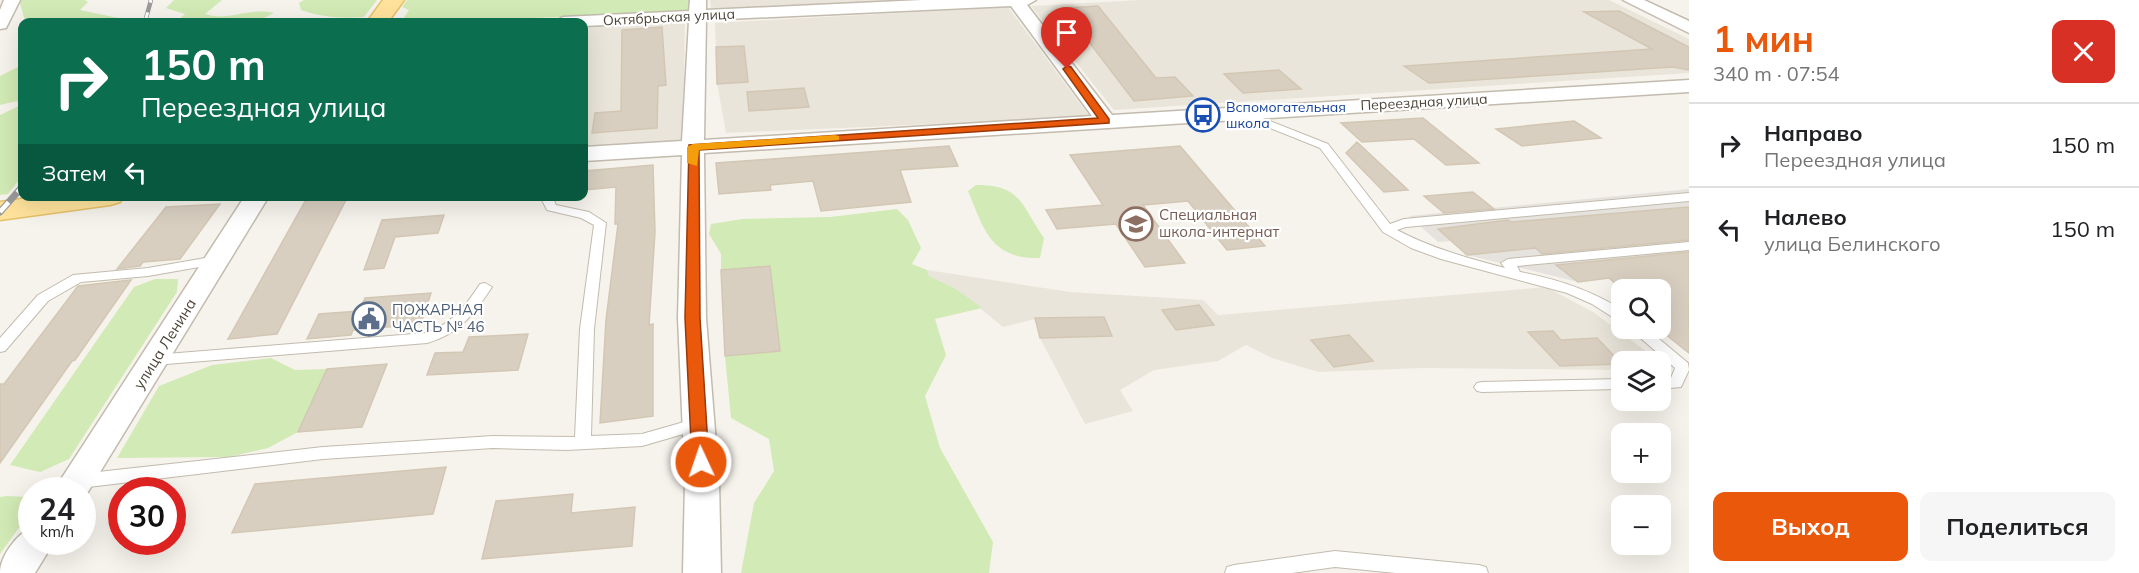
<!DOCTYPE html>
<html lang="ru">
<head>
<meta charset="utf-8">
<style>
  body { margin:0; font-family:Mulish,sans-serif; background:#f6f6f6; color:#202124; height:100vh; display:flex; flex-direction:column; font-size:22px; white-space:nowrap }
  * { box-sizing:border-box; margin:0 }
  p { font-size:20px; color:#757577 }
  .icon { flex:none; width:33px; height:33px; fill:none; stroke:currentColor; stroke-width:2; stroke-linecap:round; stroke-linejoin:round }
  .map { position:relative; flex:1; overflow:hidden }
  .sheet { display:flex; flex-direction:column; background:#fff; width:450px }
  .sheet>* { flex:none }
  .guide { position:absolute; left:18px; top:18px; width:570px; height:183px; border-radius:12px; box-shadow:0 6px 24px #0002; background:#0b6e4f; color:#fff; overflow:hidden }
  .buttons { position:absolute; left:1611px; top:279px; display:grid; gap:12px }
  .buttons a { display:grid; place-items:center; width:60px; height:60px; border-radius:12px; background:#fff; box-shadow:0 6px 24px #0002; font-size:30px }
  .speed { position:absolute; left:18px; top:477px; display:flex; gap:12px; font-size:30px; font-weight:700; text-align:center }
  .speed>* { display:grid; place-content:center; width:78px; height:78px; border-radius:50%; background:#fff; box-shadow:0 6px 24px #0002; line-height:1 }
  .speed small { font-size:15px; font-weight:400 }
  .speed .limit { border:9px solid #d22; background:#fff; color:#111 }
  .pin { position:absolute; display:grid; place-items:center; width:51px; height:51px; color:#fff; margin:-62px -26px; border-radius:50% 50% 50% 0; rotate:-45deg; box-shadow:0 0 6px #0007 }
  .pin .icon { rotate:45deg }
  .me { position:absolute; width:66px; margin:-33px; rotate:357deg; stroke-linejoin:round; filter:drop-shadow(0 0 4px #0008) }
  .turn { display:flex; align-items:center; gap:21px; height:126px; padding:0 24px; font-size:27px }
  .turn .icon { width:78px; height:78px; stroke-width:2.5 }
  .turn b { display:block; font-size:42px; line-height:51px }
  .then { display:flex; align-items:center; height:57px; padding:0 24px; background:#0003; gap:12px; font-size:22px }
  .round { display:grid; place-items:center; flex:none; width:63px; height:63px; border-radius:12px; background:#f6f6f6 }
  .summary { display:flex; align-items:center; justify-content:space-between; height:102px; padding:0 24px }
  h1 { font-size:36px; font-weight:700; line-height:45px; color:#ea580c }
  .button { display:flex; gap:12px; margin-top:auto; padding:12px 24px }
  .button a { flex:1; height:69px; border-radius:12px; background:#ea580c; color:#fff; font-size:24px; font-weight:700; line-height:69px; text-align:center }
  .button a+a { background:#f6f6f6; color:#202124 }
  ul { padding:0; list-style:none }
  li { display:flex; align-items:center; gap:18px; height:84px; padding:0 24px; border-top:2px solid #e0e0e0 }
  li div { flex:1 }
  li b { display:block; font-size:22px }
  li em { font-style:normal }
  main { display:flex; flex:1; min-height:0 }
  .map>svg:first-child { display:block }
  .residential { fill:#eae5da }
  .industrial { fill:#e6e2dd }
  .green { fill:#d2eab5 }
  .building { fill:#d8cfc1; stroke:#d3c7b4; stroke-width:1.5 }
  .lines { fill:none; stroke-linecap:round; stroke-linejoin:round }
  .lane-casing { stroke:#c2bbae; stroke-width:2 }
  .street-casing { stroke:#c2bbae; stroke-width:3 }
  .primary-casing { stroke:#e6c16a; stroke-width:3 }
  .lane { fill:#fff; fill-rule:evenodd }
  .street { fill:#fff; fill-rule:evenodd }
  .primary { fill:#ffe39c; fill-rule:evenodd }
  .rail-far1-casing { stroke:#9a9a9a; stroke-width:4.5 }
  .rail-casing { stroke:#9a9a9a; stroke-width:7 }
  .rail-far1 { stroke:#fff; stroke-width:3; stroke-dasharray:10; stroke-linecap:butt }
  .rail { stroke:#fff; stroke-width:4.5; stroke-dasharray:13; stroke-linecap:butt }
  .route { fill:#ea580c; stroke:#983908; stroke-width:1.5 }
  .slow { fill:#f59e0b }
  .labels { text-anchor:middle; stroke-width:4.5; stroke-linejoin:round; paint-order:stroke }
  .far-street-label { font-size:14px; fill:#4b4439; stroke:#fff }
  .far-transit-label { font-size:14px; fill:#164399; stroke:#fff; text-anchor:start }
  .education-label { font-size:15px; fill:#785e54; stroke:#fff; text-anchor:start }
  .service-label { font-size:15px; fill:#4e5e75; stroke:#fff; text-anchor:start }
  .street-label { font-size:15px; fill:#4b4439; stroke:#fff }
</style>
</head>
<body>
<main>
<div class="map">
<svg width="1689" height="573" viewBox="0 0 1689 573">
  <rect width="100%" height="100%" fill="#f6f3ec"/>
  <path class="residential" d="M710 0H912L711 9Z
    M1141 0H1609L1689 39V73L1114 110 1031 6Z
    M1008 7 1090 117 726 133 717 83 715 23Z
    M685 20 683 141 584 147V25Z
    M927 270 1070 292 1203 300 1218 315 1546 287 1593 312 1659 361 1622 362 1621 370 1424 368 1318 372 1272 358 1246 345 1218 361 1154 370 1120 390 1133 411 1085 424 1040 338 1035 319 1003 327 956 289 929 276Z"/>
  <path class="industrial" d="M1689 189V274L1623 289 1609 278 1578 282 1467 255 1451 241 1438 242 1409 216Z"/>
  <path class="green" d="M19 0H85L88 2 80 10 123 19 121 22H29L25 21Z
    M174 0H222L205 14C227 22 248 7 274 13L256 22H176L185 14 166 8Z
    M304 0H377L364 17C342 19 321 17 301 10L299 3Z
    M407 0H690L692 13 401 22 409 10 402 7Z
    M22 65V176L8 194 0 195V115L19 106 17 101 0 105V76Z
    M976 185C1021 185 1020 203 1044 238L1040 258C990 259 984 229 968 191Z
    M897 209 908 220 921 248 912 264 927 270 929 276 956 289 982 308 935 319 946 355 925 396 940 448 993 542 989 573H741L754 503 774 471 769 439 731 418 725 356 780 351 770 266 721 270V254L709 234 711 224 743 219 830 217Z
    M155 279H178L177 292 69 459 40 472 10 465 134 287Z
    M271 358 295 370 327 369 298 432 268 448 229 457 117 458 159 386 212 365Z
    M6 496 31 497V511L0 554V497Z"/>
  <path class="building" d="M1098 6 1156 78 1175 77 1193 96 1134 101 1063 8Z
    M1619 11 1689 47V70L1673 67 1429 83 1404 66 1652 49 1584 12Z
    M662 27 666 85 658 86 657 128 592 133 595 113 621 111 622 30Z
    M744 46 748 82 717 84 716 47Z
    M1279 70 1301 89 1243 93 1224 74Z
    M804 88 809 107 749 111 747 92Z
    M1423 118 1479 163 1446 165 1414 139 1362 142 1341 123Z
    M1574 121 1601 138 1522 146 1496 129Z
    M1357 142 1408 190 1384 192 1346 153Z
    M949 146 958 166 900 170 911 202 821 211 813 181 770 185 771 190 719 194 716 163Z
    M1180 146 1265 246 1227 250 1188 201 1143 205 1185 263 1145 267 1116 224 1057 229 1046 210 1103 205 1070 155Z
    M653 165 655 232 649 325 653 324V416L600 423 606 320 618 224H615L616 187 584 190V171Z
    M1473 192 1494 209 1444 213 1424 196Z
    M308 196H348L277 334 228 339Z
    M220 204 180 259 143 262 140 266 117 269 166 207Z
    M1689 207V240L1542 254 1536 248 1467 255 1438 229 1508 220 1511 222Z
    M444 215 438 233 395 237 384 268 364 270 382 220Z
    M1689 252V353L1660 330V290H1623L1609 278 1578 282 1556 265Z
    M770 266 780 351 725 356 721 270Z
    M131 280 75 360 72 361 0 463V384H4L78 286Z
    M431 293 421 324 353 330 351 335 307 339 319 314 359 311 365 298Z
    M1199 305 1214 325 1176 330 1162 310Z
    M1104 317 1112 336 1040 338 1035 318Z
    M1553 331 1561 340 1597 338 1622 364 1560 366 1528 332Z
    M528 334 518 370 427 375 435 353 463 352 469 337Z
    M1349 335 1373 361 1334 367 1311 340Z
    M387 364 362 427 298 432 327 369Z
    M446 467 433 514 232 533 255 484Z
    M573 494 571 513 635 507 632 546 482 559 496 501Z"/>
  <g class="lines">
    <defs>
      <path id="lane" d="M1242 110 1328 144 1390 224 1404 219 1689 193V201L1406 227 1397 230C1431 248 1467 258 1505 268L1501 263 1508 259 1689 242V250L1517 266 1520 272C1556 279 1591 290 1622 310V321L1617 320 1592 304 1567 293 1441 259 1411 248 1383 232 1320 148 1238 115V111Z
        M540 196H552L556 205 589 212 606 223 594 329 591 436 642 434 698 418 704 420 706 424 704 428 642 446 567 450 493 448 323 459 80 488 74 486 71 481 74 476 80 474 323 447 493 436 575 437 580 329 594 225 581 218 547 210Z
        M217 256 224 260 222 263 148 276 81 282 48 301 5 351 0 352V338L38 295 73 275 148 268Z
        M485 283 492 287C474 314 459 334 427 343L154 365 149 364 147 360 149 356 154 355 426 333C452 324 465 307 480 284Z
        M1629 328H1646L1688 363 1689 370 1681 387 1660 389V379L1671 378 1675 368Z
        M1622 379V389L1482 392 1477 391 1474 387 1477 383 1482 382Z
        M1335 551 1479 565 1486 567 1488 573H1396L1335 567 1292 573H1225L1227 567 1234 565Z"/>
      <path id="street" d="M4 0H20L6 28 0 29V10Z
        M690 0H706V10L922 0H1036L1027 5 1112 115 1689 80V92L704 153 706 318 719 481 721 573H683L685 481 678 318 682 155 584 161V147L682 141 689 21 584 26V22H554L563 17 689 11ZM1011 6 1092 116 704 140 706 20Z
        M1623 0H1644L1689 21V33Z
        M245 196H269L83 500 82 490H54Z
        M32 528V542H54L35 573H0C0 557 16 534 32 528Z"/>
      <path id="primary" d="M383 0H404L388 22H367Z
        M42 196H124L120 202 110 205 0 220V202Z"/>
    </defs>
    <use href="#lane" class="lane-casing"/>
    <use href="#street" class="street-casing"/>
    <use href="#primary" class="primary-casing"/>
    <use href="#lane" class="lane"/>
    <use href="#street" class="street"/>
    <use href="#primary" class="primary"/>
    <defs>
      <path id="rail-far1" d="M145 22 151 0"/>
      <path id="rail" d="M0 212 22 187"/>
    </defs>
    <use href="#rail-far1" class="rail-far1-casing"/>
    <use href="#rail" class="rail-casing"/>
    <use href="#rail-far1" class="rail-far1"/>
    <use href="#rail" class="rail"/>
  </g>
  <path class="route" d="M1067 66 1071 67 1109 119V123L699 150 700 318 709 462 707 467H695L692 462 685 318 689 145 1098 118 1063 69Z"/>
  <path class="slow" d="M835 135 839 136V140L699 150 697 166 687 163V147L693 144Z"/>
  <defs>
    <symbol id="bus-ring" viewBox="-11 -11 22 22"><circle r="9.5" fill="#fff" stroke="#1a4fb4" stroke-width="1.5"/><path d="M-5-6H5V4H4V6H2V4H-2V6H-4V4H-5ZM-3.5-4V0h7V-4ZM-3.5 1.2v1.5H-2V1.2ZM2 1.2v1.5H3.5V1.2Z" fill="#1a4fb4"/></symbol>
    <symbol id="school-ring" viewBox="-11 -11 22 22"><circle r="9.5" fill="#fff" stroke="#8d6e63" stroke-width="1.5"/><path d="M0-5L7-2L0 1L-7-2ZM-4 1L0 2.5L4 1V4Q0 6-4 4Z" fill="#8d6e63"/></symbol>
    <symbol id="civic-ring" viewBox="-11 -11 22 22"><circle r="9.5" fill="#fff" stroke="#5c6f8a" stroke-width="1.5"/><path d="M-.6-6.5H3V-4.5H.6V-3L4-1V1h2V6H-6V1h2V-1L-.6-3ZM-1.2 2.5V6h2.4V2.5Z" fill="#5c6f8a"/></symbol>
  </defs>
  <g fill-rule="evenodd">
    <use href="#bus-ring" x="1184" y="96" width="38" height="38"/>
    <use href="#school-ring" x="1117" y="205" width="38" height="38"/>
    <use href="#civic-ring" x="350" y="300" width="38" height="38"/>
  </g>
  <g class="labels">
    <g class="far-street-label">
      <text transform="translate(669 17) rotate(-3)" y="5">Октябрьская улица</text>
      <text transform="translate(1424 102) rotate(-3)" y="5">Переездная улица</text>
    </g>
    <g class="far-transit-label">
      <text x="1226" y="112">Вспомогательная<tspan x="1226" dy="16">школа</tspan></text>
    </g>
    <g class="education-label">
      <text x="1159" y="220">Специальная<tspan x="1159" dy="17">школа-интернат</tspan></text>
    </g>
    <g class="service-label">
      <text x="392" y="315">ПОЖАРНАЯ<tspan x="392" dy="17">ЧАСТЬ № 46</tspan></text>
    </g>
    <g class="street-label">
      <text transform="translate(165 344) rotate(-58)" y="5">улица Ленина</text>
    </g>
  </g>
</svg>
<div class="buttons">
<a><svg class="icon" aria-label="search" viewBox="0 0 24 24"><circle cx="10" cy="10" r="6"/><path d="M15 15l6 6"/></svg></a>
<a><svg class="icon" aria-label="layers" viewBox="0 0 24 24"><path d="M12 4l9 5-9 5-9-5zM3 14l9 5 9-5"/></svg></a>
<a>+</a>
<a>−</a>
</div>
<div class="speed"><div>24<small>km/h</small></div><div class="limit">30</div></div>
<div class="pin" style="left:1067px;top:69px;background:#d93025"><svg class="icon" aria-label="arrive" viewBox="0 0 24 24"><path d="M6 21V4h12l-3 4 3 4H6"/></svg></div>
<svg class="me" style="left:701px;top:462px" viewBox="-20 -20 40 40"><circle r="17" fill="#ea580c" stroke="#fff" stroke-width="3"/><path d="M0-11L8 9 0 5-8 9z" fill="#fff"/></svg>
<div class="guide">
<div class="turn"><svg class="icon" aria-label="right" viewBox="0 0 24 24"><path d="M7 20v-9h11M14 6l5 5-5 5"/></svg><div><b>150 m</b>Переездная улица</div></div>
<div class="then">Затем<svg class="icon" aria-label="left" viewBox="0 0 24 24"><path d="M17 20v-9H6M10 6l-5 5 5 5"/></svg></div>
</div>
</div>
<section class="sheet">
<div class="summary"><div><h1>1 мин</h1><p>340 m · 07:54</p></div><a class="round" style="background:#d93025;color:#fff"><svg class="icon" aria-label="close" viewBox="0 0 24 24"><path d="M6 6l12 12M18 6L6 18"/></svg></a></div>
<ul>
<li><svg class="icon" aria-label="right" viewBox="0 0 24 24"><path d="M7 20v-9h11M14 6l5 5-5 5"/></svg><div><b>Направо</b><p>Переездная улица</p></div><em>150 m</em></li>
<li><svg class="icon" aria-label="left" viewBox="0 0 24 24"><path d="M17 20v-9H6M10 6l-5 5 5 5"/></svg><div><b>Налево</b><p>улица Белинского</p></div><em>150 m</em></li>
</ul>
<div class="button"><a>Выход</a><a>Поделиться</a></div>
</section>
</main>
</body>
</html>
